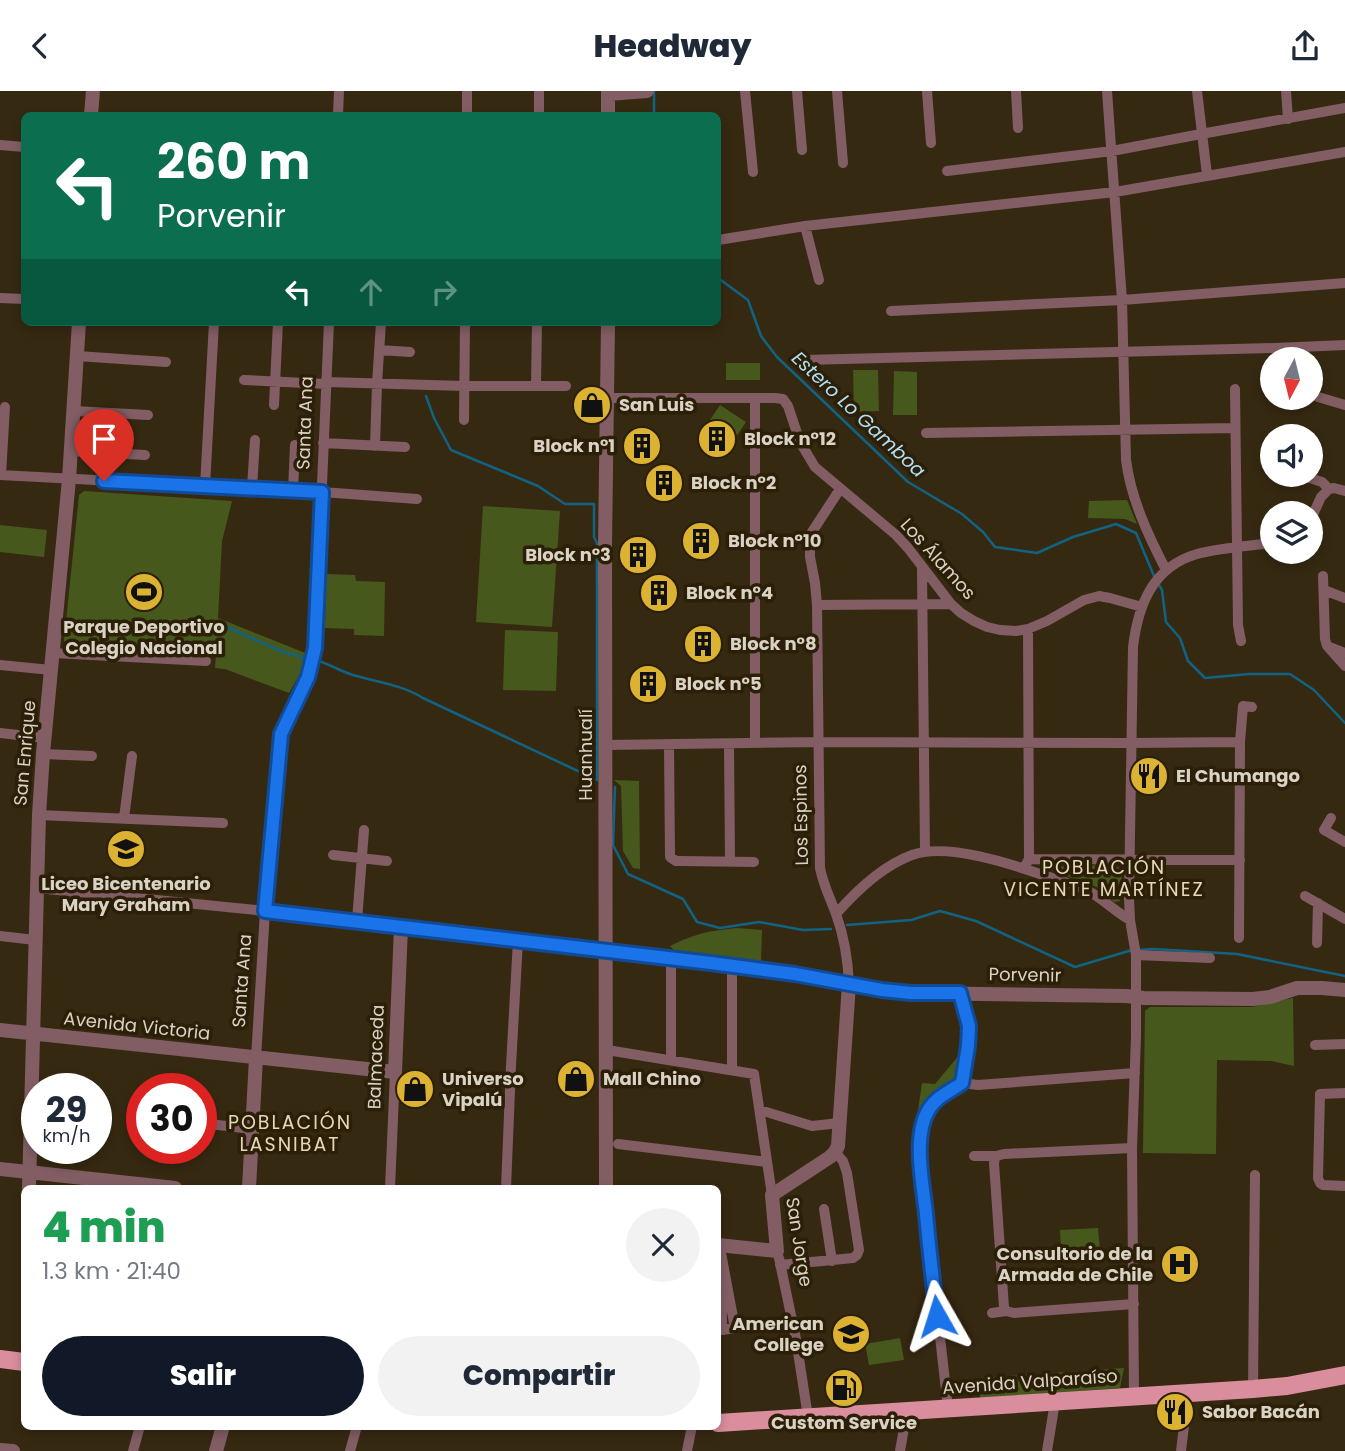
<!DOCTYPE html>
<html lang="es">
<head>
<meta charset="utf-8">
<style>
  body { margin:0; font-family:Poppins,sans-serif; background:#f2f2f3; color:#1f2937; height:100vh; display:flex; flex-direction:column; font-size:26px; white-space:nowrap }
  * { box-sizing:border-box; margin:0 }
  p { font-size:23px; color:#747a83 }
  .icon { flex:none; width:38px; height:38px; fill:none; stroke:currentColor; stroke-width:2; stroke-linecap:round; stroke-linejoin:round }
  .map { position:relative; flex:1; overflow:hidden }
  .panel { position:absolute; left:21px; top:1094px; width:700px; height:245px; display:flex; flex-direction:column; background:#fff; border-radius:10px; box-shadow:0 4px 10px #0003 }
  .panel>* { flex:none }
  .top-card { position:absolute; left:21px; top:21px; width:700px; height:214px; border-radius:10px; box-shadow:0 4px 10px #0003; background:#0b6e4f; color:#fff; overflow:hidden }
  .needle { width:46px; rotate:187deg }
  .tools { position:absolute; left:1260px; top:256px; display:grid; gap:14px }
  .tools a { display:grid; place-items:center; width:63px; height:63px; border-radius:50%; background:#fff; box-shadow:0 4px 10px #0003; font-size:35px }
  .speed { position:absolute; left:21px; top:982px; display:flex; gap:14px; font-size:35px; font-weight:700; text-align:center }
  .speed>* { display:grid; place-content:center; width:91px; height:91px; border-radius:50%; background:#fff; box-shadow:0 4px 10px #0003; line-height:1 }
  .speed small { font-size:18px; font-weight:400 }
  .speed .limit { border:10px solid #d22; background:#fff; color:#111 }
  .pin { position:absolute; display:grid; place-items:center; width:60px; height:60px; color:#fff; margin:-72px -30px; border-radius:50% 50% 50% 0; rotate:-45deg; box-shadow:0 0 7px #0007 }
  .pin .icon { rotate:45deg }
  .me { position:absolute; width:77px; margin:-38px; rotate:354deg; stroke-linejoin:round; filter:drop-shadow(0 0 5px #0008) }
  .turn { display:flex; align-items:center; gap:24px; height:147px; padding:0 21px; font-size:32px }
  .turn .icon { width:91px; height:91px; stroke-width:2.5 }
  .turn b { display:block; font-size:49px; line-height:60px }
  .lanes { display:flex; align-items:center; height:66px; padding:0 21px; background:#0003; justify-content:center; gap:35px; direction:ltr }
  .lanes .off { opacity:.35 }
  .round { display:grid; place-items:center; flex:none; width:74px; height:74px; border-radius:37px; background:#f2f2f3 }
  .head { display:flex; align-items:center; justify-content:space-between; height:119px; padding:0 21px }
  h1 { font-size:42px; font-weight:800; line-height:52px; color:#1e9e55 }
  .cta { display:flex; gap:14px; margin-top:auto; padding:14px 21px }
  .cta a { flex:1; height:80px; border-radius:42px; background:#111827; color:#fff; font-size:28px; font-weight:800; line-height:80px; text-align:center }
  .cta a+a { background:#f2f2f3; color:#1f2937 }
  header { display:flex; justify-content:space-between; align-items:center; height:91px; padding:0 21px; background:#fff; font-size:32px; font-weight:800 }
  .map>svg:first-child { display:block }
  .green { fill:#47581c }
  .lines { fill:none; stroke-linecap:round; stroke-linejoin:round }
  .stream { stroke:#116383; stroke-width:2.5 }
  .minor { stroke:#825d64; stroke-width:10 }
  .tertiary { stroke:#825d64; stroke-width:14 }
  .primary { stroke:#d98d9d; stroke-width:18 }
  .route-casing { stroke:#114b97; stroke-width:18 }
  .route { stroke:#1a73e8; stroke-width:12 }
  .labels { text-anchor:middle; stroke-width:7; stroke-linejoin:round; paint-order:stroke }
  .poi-label { font-size:18px; font-weight:bold; fill:#dad2c4; stroke:#2b1f08; text-anchor:start }
  .street-label { font-size:18px; fill:#dad2c4; stroke:#2b1f08 }
  .water-label { font-size:19px; font-style:italic; fill:#b2dff6; stroke:#2b1f08 }
  .neighbourhood-label { font-size:19px; letter-spacing:2px; fill:#e6d6ba; stroke:#2b1f08 }
</style>
</head>
<body>
<header><svg class="icon" aria-label="back" viewBox="0 0 24 24"><path d="M15 5l-7 7 7 7"/></svg>Headway<svg class="icon" aria-label="share" viewBox="0 0 24 24"><path d="M12 15V3M7 8l5-5 5 5M5 13v7h14v-7"/></svg></header>
<div class="map">
<svg width="1345" height="1360" viewBox="0 0 1345 1360">
  <rect width="100%" height="100%" fill="#362912"/>
  <path class="green" d="M726 272H760V289H726Z
    M878 279 879 320 854 321 853 279Z
    M894 280 917 281V324H893Z
    M720 314 746 331 736 346 710 329Z
    M84 400 232 410 222 450 218 527 308 563 303 578 289 602 225 578 215 577 216 564 68 556 64 550 79 404Z
    M1127 409 1137 433 1125 428 1088 427 1089 410Z
    M483 415 560 420 552 536 476 531Z
    M0 434 47 439 44 466 0 461Z
    M326 483 355 484 356 490 385 491 384 545 354 544V538L325 537Z
    M505 539 558 541 556 600 503 599Z
    M614 689 639 690 640 778 633 777 623 760 621 695Z
    M1115 774 1122 779 1120 810 1114 811 1097 796 1042 776Z
    M738 837 762 839 761 871 675 860 670 855C697 842 708 840 738 837Z
    M1293 907 1294 975 1271 970 1217 969 1216 1063 1143 1062 1145 920 1150 916H1252Z
    M960 963 955 987 951 991 944 993 931 1005 917 1026 922 992 935 993Z
    M1098 1137 1100 1159 1061 1162 1060 1139Z
    M900 1247 904 1269 869 1274 865 1253Z
    M1124 1277 1120 1297 980 1307 979 1287Z"/>
  <g class="lines">
    <path class="stream" d="M654 24V0
      M718 187 748 209 761 245 777 266 908 391 962 423 983 441 995 456 1037 462 1073 446 1116 433 1136 442 1154 485
      M1159 494 1162 499 1166 531 1180 547 1188 570 1205 587 1249 583H1290L1314 599 1345 632
      M222 534 283 561 310 568
      M316 569C329 573 340 580 353 584 377 591 402 594 423 607L597 689V452L594 446V413H565L538 395 451 359 434 327 426 305
      M615 696 613 754 628 783 683 808 697 831 720 837 759 831 803 839 831 838
      M847 834 911 829 940 820 976 830 1075 876 1132 859
      M1139 859 1153 858 1237 863 1345 885"/>
    <path class="minor" d="M745 0 753 81
      M797 0 802 59
      M837 0 843 72
      M927 0 931 52
      M1016 0 1018 37
      M1107 0 1122 209 1126 369C1131 408 1148 444 1166 479
      M1197 0 1207 84
      M1286 0 1288 28
      M338 24 339 0
      M467 24V0
      M539 24V0
      M0 54 24 56
      M947 80 1112 60 1201 43 1345 17
      M805 135 819 189
      M718 149 805 135 1115 101 1345 61
      M0 207 24 208
      M891 220 1122 209 1345 192
      M379 259 410 261
      M77 265 166 271
      M804 269 1275 257 1345 254
      M244 289 326 293
      M327 291 464 295H566
      M536 295 537 231
      M1235 298 1238 534 1241 550
      M1318 306 1345 314
      M606 307H775L783 308 788 315 800 351 815 376 896 444 908 457 951 513 961 522 974 530 987 536 1000 539 1016 540 1028 538 1047 530 1084 509 1099 505 1110 507 1142 516
      M755 307V652
      M274 314 278 231
      M74 320 148 324
      M464 329 465 231
      M926 342 1234 337
      M323 352 405 356
      M375 355 377 293 381 231
      M71 360 145 364
      M1298 383 1322 391 1329 398
      M0 384 322 401 417 408
      M1 384 5 316
      M205 395 214 231
      M252 397 255 349
      M840 398 812 441 810 450V466L815 492 817 514 820 777C823 793 830 807 836 823 844 845 848 870 849 893
      M1329 398 1334 397 1345 400
      M293 400 295 354
      M1311 428 1321 406 1329 398
      M922 477 925 760
      M1323 485 1325 548 1327 555 1345 562
      M1324 499 1345 507
      M817 514 951 513
      M1328 556 1345 575
      M53 562 206 570
      M0 574 51 579
      M0 642 45 647
      M729 653 730 771
      M606 654 818 651 1131 652 1240 651
      M669 654 670 766 676 770H681L754 771
      M43 663 92 665
      M39 724 223 732
      M124 727 132 665
      M1331 727 1324 739 1345 751
      M333 764 387 770
      M1029 768 1240 769
      M1024 777 1029 768 1028 538
      M37 797 265 820 401 836
      M1305 805 1345 828
      M836 823C857 799 882 775 912 764 948 751 1014 774 1049 786 1063 791 1077 794 1090 801 1103 808 1116 821 1130 829
      M357 830 364 739
      M0 845 35 849
      M1239 847 1240 651 1243 615 1252 616
      M1317 852 1318 812
      M1136 864 1210 867
      M732 875V979
      M1315 954 1345 953
      M607 959 754 983 772 1104
      M256 967 265 820 280 643 308 586 315 557 329 231
      M671 968V867
      M962 992 978 994 1135 982
      M1345 1002 1320 1003 1318 1087 1320 1092 1323 1094 1345 1095
      M760 1019 812 1035 839 1032
      M201 1032 252 1038
      M618 1053 767 1071
      M1132 1057 1004 1063 996 1065 994 1072 1004 1216 1006 1220 1014 1222 1134 1213
      M974 1065H996
      M390 1097 395 981
      M506 1097 511 975 518 849
      M824 1118 832 1170
      M721 1155 722 1239 735 1237 721 1162
      M779 1167 796 1248 808 1326
      M780 1174 853 1167 857 1164 859 1159 847 1082 843 1070 835 1061
      M992 1222 1006 1220
      M1253 1298 1255 1084
      M1134 1305 1132 1057 1136 945V864L1130 829 1129 807 1133 556C1138 515 1152 476 1197 463 1219 457 1249 455 1272 452
      M948 1317 921 1077C920 1053 918 1024 938 1007 945 1001 955 998 962 992L968 955 969 935 960 902
      M133 1360 140 1335
      M350 1360 357 1335
      M687 1360 692 1335
      M900 1360 907 1320
      M1047 1360 1055 1311
      M1181 1360 1188 1302"/>
    <path class="tertiary" d="M608 0V24
      M608 3 647 0
      M91 24 93 0
      M0 939 395 981 401 836C531 850 661 866 791 883 831 888 871 898 911 902L1126 905 1144 907 1253 908 1270 906 1297 897H1322L1345 899
      M0 1078 175 1097
      M29 1097 39 724 43 663 69 388 79 231
      M249 1097 256 967
      M606 1097 605 453 608 231
      M718 1154 777 1160 772 1104 830 1066 835 1061 838 1055 849 893
      M0 1359 13 1360
      M216 1360 223 1335"/>
    <path class="primary" d="M0 1268 24 1271
      M718 1332 1253 1298 1287 1295 1345 1284"/>
  </g>
  <g class="lines">
    <defs>
      <path id="route" d="M104 390 322 401 315 557 308 586 281 643 265 820 711 872 795 883 882 899 911 902H960L969 935 968 955 962 992C951 1000 937 1005 929 1018 912 1045 923 1093 926 1123 929 1157 933 1191 937 1225"/>
    </defs>
    <use href="#route" class="route-casing"/>
    <use href="#route" class="route"/>
  </g>
  <defs>
    <symbol id="shop-disc" viewBox="-11 -11 22 22"><circle r="9.5" fill="#dcb233" stroke="#2b1f08"/><path d="M-5-2.5h2.3a2.7 3.5 0 0 1 5.4 0H5L5.5 6h-11ZM-1.5-2.5h3a1.5 2.3 0 0 0-3 0Z" fill="#111"/></symbol>
    <symbol id="building-disc" viewBox="-11 -11 22 22"><circle r="9.5" fill="#dcb233" stroke="#2b1f08"/><path d="M-4-6H4V6H1V3H-1V6H-4ZM-2.5-4.3h1.7v1.8h-1.7ZM.8-4.3h1.7v1.8H.8ZM-2.5-1h1.7V.8h-1.7ZM.8-1h1.7V.8H.8Z" fill="#111"/></symbol>
    <symbol id="stadium-disc" viewBox="-11 -11 22 22"><circle r="9.5" fill="#dcb233" stroke="#2b1f08"/><path d="M0-5a6.5 5 0 1 0 0 10a6.5 5 0 1 0 0-10ZM-3.5-1.8h7v3.6h-7Z" fill="#111"/></symbol>
    <symbol id="restaurant-disc" viewBox="-11 -11 22 22"><circle r="9.5" fill="#dcb233" stroke="#2b1f08"/><path d="M-5-6h1v4h1v-4h1v4h1v-4h1v5L-1.5 .5V6h-2V.5L-5-1ZM5-6V6H3V1.5H1.5Q1.5-4 5-6Z" fill="#111"/></symbol>
    <symbol id="school-disc" viewBox="-11 -11 22 22"><circle r="9.5" fill="#dcb233" stroke="#2b1f08"/><path d="M0-5L7-2L0 1L-7-2ZM-4 1L0 2.5L4 1V4Q0 6-4 4Z" fill="#111"/></symbol>
    <symbol id="hospital-disc" viewBox="-11 -11 22 22"><circle r="9.5" fill="#dcb233" stroke="#2b1f08"/><path d="M-5-5h3v3.5h4V-5h3V5h-3V1.5h-4V5h-3Z" fill="#111"/></symbol>
    <symbol id="fuel-disc" viewBox="-11 -11 22 22"><circle r="9.5" fill="#dcb233" stroke="#2b1f08"/><path d="M-5.5-6h7V0h2V4h1.3V-2.5L3-4.5l.8-.8L6-3V5H2.5V1h-1V6h-7ZM-4.2-4.7v3.2H.2V-4.7Z" fill="#111"/></symbol>
  </defs>
  <g fill-rule="evenodd">
    <use href="#shop-disc" x="570" y="292" width="44" height="44"/>
    <use href="#building-disc" x="695" y="326" width="44" height="44"/>
    <use href="#building-disc" x="620" y="333" width="44" height="44"/>
    <use href="#building-disc" x="642" y="370" width="44" height="44"/>
    <use href="#building-disc" x="679" y="428" width="44" height="44"/>
    <use href="#building-disc" x="616" y="442" width="44" height="44"/>
    <use href="#stadium-disc" x="122" y="479" width="44" height="44"/>
    <use href="#building-disc" x="637" y="480" width="44" height="44"/>
    <use href="#building-disc" x="681" y="531" width="44" height="44"/>
    <use href="#building-disc" x="626" y="571" width="44" height="44"/>
    <use href="#restaurant-disc" x="1127" y="663" width="44" height="44"/>
    <use href="#school-disc" x="104" y="736" width="44" height="44"/>
    <use href="#shop-disc" x="554" y="966" width="44" height="44"/>
    <use href="#shop-disc" x="393" y="976" width="44" height="44"/>
    <use href="#hospital-disc" x="1158" y="1151" width="44" height="44"/>
    <use href="#school-disc" x="829" y="1221" width="44" height="44"/>
    <use href="#fuel-disc" x="822" y="1275" width="44" height="44"/>
    <use href="#restaurant-disc" x="1153" y="1299" width="44" height="44"/>
  </g>
  <g class="labels">
    <g class="poi-label">
      <text x="619" y="320">San Luis</text>
      <text x="744" y="354">Block n°12</text>
      <text x="615" y="361" text-anchor="end">Block n°1</text>
      <text x="691" y="398">Block n°2</text>
      <text x="728" y="456">Block n°10</text>
      <text x="611" y="470" text-anchor="end">Block n°3</text>
      <text x="686" y="508">Block n°4</text>
      <text x="144" y="542" text-anchor="middle">Parque Deportivo<tspan x="144" dy="21">Colegio Nacional</tspan></text>
      <text x="730" y="559">Block n°8</text>
      <text x="675" y="599">Block n°5</text>
      <text x="1176" y="691">El Chumango</text>
      <text x="126" y="799" text-anchor="middle">Liceo Bicentenario<tspan x="126" dy="21">Mary Graham</tspan></text>
      <text x="442" y="994">Universo<tspan x="442" dy="21">Vipalú</tspan></text>
      <text x="603" y="994">Mall Chino</text>
      <text x="1153" y="1169" text-anchor="end">Consultorio de la<tspan x="1153" dy="21">Armada de Chile</tspan></text>
      <text x="824" y="1239" text-anchor="end">American<tspan x="824" dy="21">College</tspan></text>
      <text x="1202" y="1327">Sabor Bacán</text>
      <text x="844" y="1338" text-anchor="middle">Custom Service</text>
    </g>
    <g class="street-label">
      <text transform="translate(305 332) rotate(-88)" y="6">Santa Ana</text>
      <text transform="translate(938 468) rotate(48)" y="6">Los Álamos</text>
      <text transform="translate(25 662) rotate(-85)" y="6">San Enrique</text>
      <text transform="translate(586 664) rotate(-90)" y="6">Huanhualí</text>
      <text transform="translate(801 724) rotate(-91)" y="6">Los Espinos</text>
      <text transform="translate(1025 884) rotate(1)" y="6">Porvenir</text>
      <text transform="translate(242 890) rotate(-86)" y="6">Santa Ana</text>
      <text transform="translate(137 935) rotate(6)" y="6">Avenida Victoria</text>
      <text transform="translate(376 966) rotate(-88)" y="6">Balmaceda</text>
      <text transform="translate(799 1151) rotate(81)" y="6">San Jorge</text>
      <text transform="translate(1030 1291) rotate(-4)" y="6">Avenida Valparaíso</text>
    </g>
    <g class="water-label">
      <text transform="translate(859 323) rotate(43)" y="7">Estero Lo Gamboa</text>
    </g>
    <g class="neighbourhood-label">
      <text x="1104" y="783">POBLACIÓN<tspan x="1104" dy="22">VICENTE MARTÍNEZ</tspan></text>
      <text x="290" y="1038">POBLACIÓN<tspan x="290" dy="22">LASNIBAT</tspan></text>
    </g>
  </g>
</svg>
<div class="tools">
<a><svg class="needle" viewBox="-14 -14 28 28"><path d="M0-13l5 13h-10z" fill="#e53935"/><path d="M0 13l5-13h-10z" fill="#747a83"/></svg></a>
<a><svg class="icon" aria-label="sound" viewBox="0 0 24 24"><path d="M4 9h4l5-4v14l-5-4H4zM17 9q2 3 0 6"/></svg></a>
<a><svg class="icon" aria-label="layers" viewBox="0 0 24 24"><path d="M12 4l9 5-9 5-9-5zM3 14l9 5 9-5"/></svg></a>
</div>
<div class="speed"><div>29<small>km/h</small></div><div class="limit">30</div></div>
<div class="pin" style="left:104px;top:390px;background:#d93025"><svg class="icon" aria-label="arrive" viewBox="0 0 24 24"><path d="M6 21V4h12l-3 4 3 4H6"/></svg></div>
<svg class="me" style="left:937px;top:1225px" viewBox="-20 -20 40 40"><path d="M0-17L14 15 0 8-14 15z" fill="#1a73e8" stroke="#fff" stroke-width="4"/></svg>
<div class="top-card">
<div class="turn"><svg class="icon" aria-label="left" viewBox="0 0 24 24"><path d="M17 20v-9H6M10 6l-5 5 5 5"/></svg><div><b>260 m</b>Porvenir</div></div>
<div class="lanes"><svg class="icon" aria-label="left" viewBox="0 0 24 24"><path d="M17 20v-9H6M10 6l-5 5 5 5"/></svg><svg class="icon off" aria-label="ahead" viewBox="0 0 24 24"><path d="M12 20V5M6 11l6-6 6 6"/></svg><svg class="icon off" aria-label="right" viewBox="0 0 24 24"><path d="M7 20v-9h11M14 6l5 5-5 5"/></svg></div>
</div>
<section class="panel">
<div class="head"><div><h1>4 min</h1><p>1.3 km · 21:40</p></div><a class="round"><svg class="icon" aria-label="close" viewBox="0 0 24 24"><path d="M6 6l12 12M18 6L6 18"/></svg></a></div>
<div class="cta"><a>Salir</a><a>Compartir</a></div>
</section>
</div>
</body>
</html>
